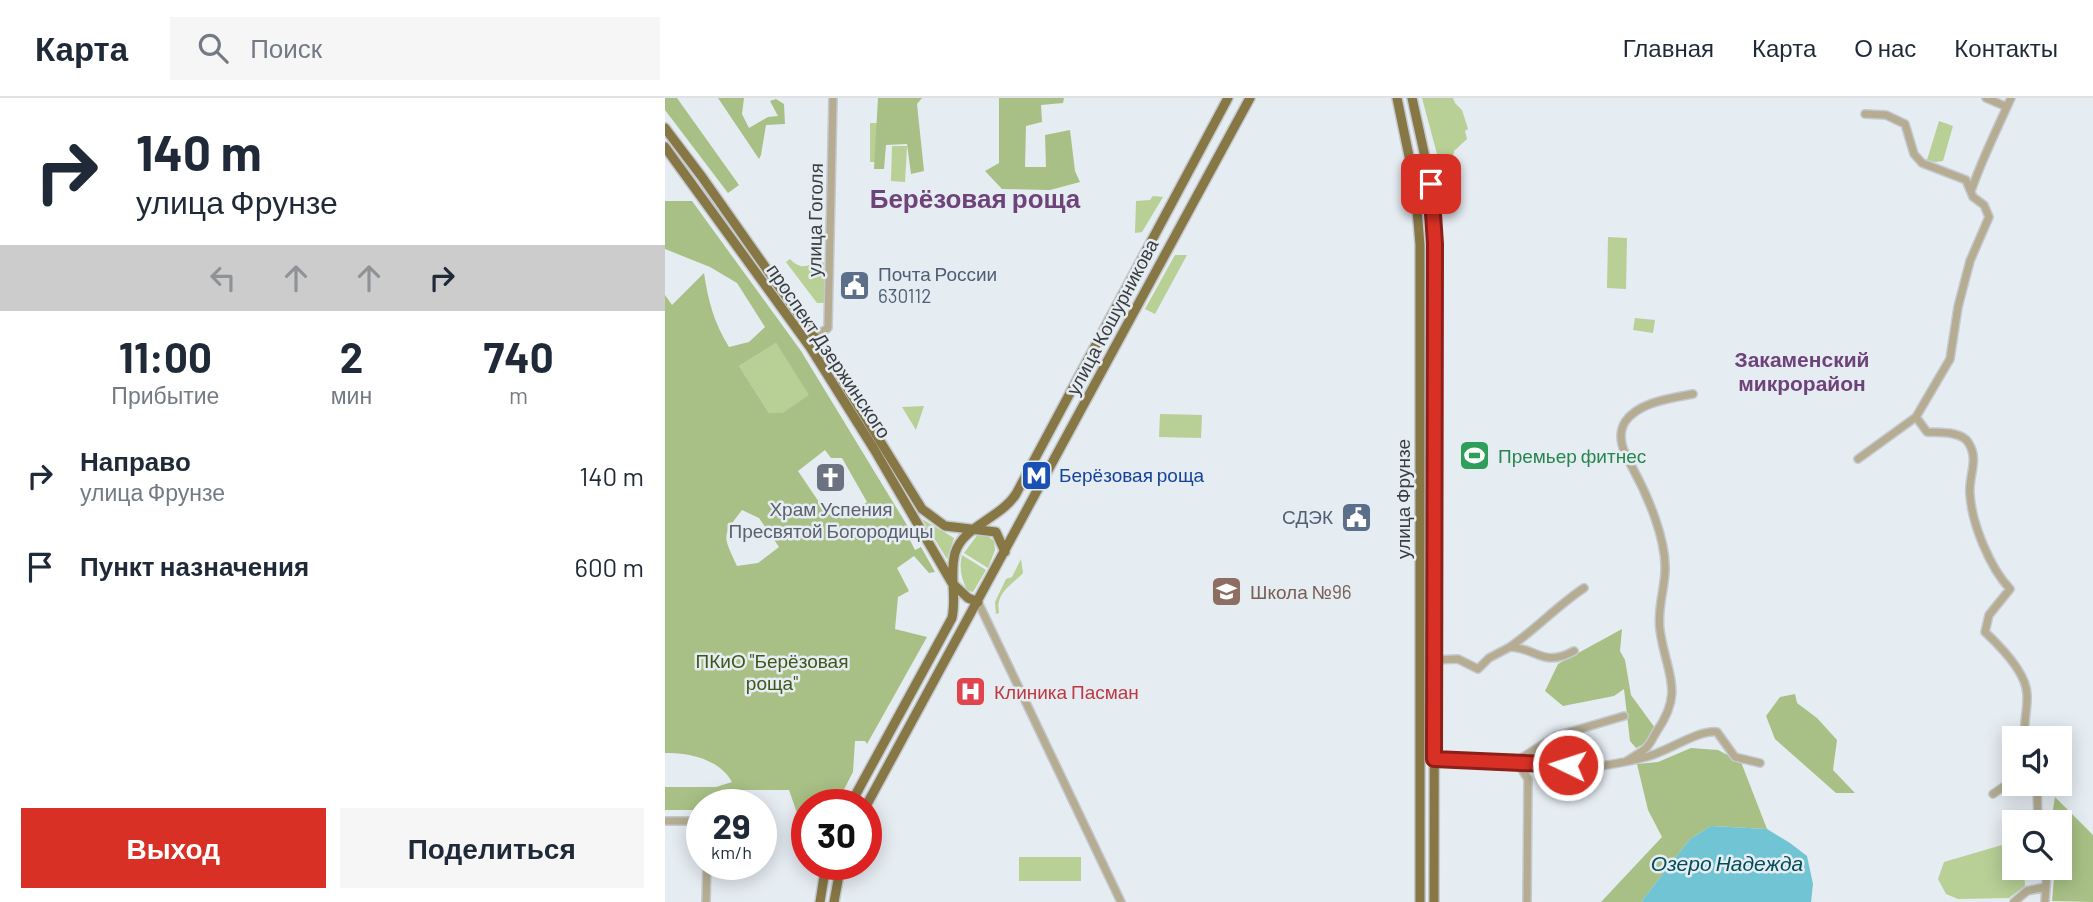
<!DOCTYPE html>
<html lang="ru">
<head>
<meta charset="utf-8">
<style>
  body { margin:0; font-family:Barlow,sans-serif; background:#f6f6f7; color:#1f2937; height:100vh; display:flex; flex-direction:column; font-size:26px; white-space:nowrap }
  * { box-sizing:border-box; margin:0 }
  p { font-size:23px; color:#747a83 }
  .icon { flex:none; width:38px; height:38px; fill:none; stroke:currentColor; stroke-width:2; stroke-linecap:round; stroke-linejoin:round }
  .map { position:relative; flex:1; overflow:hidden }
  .panel { display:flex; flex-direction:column; background:#fff; width:665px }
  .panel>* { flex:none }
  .guide { background:#fff; color:#1f2937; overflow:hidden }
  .fabs { position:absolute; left:1337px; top:628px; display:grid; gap:14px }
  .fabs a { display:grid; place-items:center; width:70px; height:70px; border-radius:0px; background:#fff; box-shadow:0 4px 18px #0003; font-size:35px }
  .speed { position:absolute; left:21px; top:691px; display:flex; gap:14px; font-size:35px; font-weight:700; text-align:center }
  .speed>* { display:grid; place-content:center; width:91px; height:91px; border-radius:50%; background:#fff; box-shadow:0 4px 18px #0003; line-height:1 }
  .speed small { font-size:18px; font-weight:400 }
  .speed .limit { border:10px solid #d22; background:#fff; color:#111 }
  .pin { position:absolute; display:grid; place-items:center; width:60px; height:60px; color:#fff; margin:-30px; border-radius:14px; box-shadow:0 4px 10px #0006 }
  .me { position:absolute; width:77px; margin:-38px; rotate:274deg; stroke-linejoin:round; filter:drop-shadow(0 0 5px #0008) }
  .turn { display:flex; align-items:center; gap:24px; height:147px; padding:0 21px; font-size:32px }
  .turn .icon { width:91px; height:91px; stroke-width:2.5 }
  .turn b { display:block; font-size:49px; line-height:60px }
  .lanes { display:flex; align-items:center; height:66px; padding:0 21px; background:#0003; justify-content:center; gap:35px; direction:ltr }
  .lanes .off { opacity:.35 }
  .eta { display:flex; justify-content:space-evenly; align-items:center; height:119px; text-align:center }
  .eta b { font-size:42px; font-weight:700; line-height:49px }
  .button { display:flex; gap:14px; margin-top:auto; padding:14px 21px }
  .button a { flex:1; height:80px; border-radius:0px; background:#d93025; color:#fff; font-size:28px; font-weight:700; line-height:80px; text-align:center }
  .button a+a { background:#f6f6f7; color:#1f2937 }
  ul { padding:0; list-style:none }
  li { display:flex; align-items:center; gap:21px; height:91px; padding:0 21px }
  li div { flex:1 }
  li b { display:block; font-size:26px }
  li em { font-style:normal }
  header { display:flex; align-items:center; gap:42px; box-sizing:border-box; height:98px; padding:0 35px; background:#fff; border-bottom:2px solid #e0e1e3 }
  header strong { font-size:33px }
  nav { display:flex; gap:38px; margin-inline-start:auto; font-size:24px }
  .search { width:490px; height:63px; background:#f6f6f7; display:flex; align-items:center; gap:18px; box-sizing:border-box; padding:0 24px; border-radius:0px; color:#747a83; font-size:26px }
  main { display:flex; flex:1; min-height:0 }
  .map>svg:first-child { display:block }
  .green { fill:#b8cf96 }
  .forest { fill:#a8c085; fill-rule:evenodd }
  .water { fill:#71c4d3 }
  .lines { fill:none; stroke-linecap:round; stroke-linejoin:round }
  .minor-casing { stroke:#c3c9ce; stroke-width:10 }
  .major-casing { stroke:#c3c9ce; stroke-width:12 }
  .minor { stroke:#b5ac92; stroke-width:7 }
  .major { stroke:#877745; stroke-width:9 }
  .route-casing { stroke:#8d1f18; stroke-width:18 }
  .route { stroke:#d93025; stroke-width:12 }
  .labels { text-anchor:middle; stroke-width:5; stroke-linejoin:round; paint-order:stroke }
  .street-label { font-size:19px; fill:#3a3d3f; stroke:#e5ecf2 }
  .service-label { font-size:19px; fill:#4e5e75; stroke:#e5ecf2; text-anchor:start }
  .leisure-label { font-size:19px; fill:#27864d; stroke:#e5ecf2; text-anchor:start }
  .transit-label { font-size:19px; fill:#164399; stroke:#e5ecf2; text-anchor:start }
  .worship-label { font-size:19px; fill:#5b616d; stroke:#e5ecf2 }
  .education-label { font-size:19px; fill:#785e54; stroke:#e5ecf2; text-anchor:start }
  .park-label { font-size:19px; fill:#415718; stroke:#e5ecf2 }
  .health-label { font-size:19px; fill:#be3a42; stroke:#e5ecf2; text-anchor:start }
  .neighbourhood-label { font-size:21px; font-weight:bold; fill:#6e437a; stroke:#e5ecf2 }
  .water-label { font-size:21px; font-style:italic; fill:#004d58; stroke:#e5ecf2 }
  .district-label { font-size:26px; font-weight:bold; fill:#6e437a; stroke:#e5ecf2 }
</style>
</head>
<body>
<header>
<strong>Карта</strong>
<div class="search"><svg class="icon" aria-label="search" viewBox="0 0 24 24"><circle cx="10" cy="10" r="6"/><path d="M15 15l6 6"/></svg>Поиск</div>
<nav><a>Главная</a><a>Карта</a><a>О нас</a><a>Контакты</a></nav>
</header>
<main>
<section class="panel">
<div class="guide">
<div class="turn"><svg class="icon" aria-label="right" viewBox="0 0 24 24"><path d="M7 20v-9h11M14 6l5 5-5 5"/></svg><div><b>140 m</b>улица Фрунзе</div></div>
<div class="lanes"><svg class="icon off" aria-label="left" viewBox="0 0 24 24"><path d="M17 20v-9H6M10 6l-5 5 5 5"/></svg><svg class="icon off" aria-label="ahead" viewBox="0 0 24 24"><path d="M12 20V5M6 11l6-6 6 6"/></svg><svg class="icon off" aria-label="ahead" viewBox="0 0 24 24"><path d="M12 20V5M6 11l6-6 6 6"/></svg><svg class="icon" aria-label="right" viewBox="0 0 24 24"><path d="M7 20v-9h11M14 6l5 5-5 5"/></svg></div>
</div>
<div class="eta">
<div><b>11:00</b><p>Прибытие</p></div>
<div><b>2</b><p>мин</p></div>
<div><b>740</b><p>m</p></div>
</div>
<ul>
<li><svg class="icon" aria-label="right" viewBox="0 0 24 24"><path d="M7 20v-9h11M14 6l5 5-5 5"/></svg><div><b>Направо</b><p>улица Фрунзе</p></div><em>140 m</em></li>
<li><svg class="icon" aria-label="arrive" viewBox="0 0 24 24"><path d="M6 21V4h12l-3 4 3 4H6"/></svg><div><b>Пункт назначения</b></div><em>600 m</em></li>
</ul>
<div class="button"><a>Выход</a><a>Поделиться</a></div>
</section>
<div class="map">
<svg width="1428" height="804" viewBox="0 0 1428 804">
  <rect width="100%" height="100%" fill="#e5ecf2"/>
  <path class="green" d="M757 0H788L790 5 797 12 803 31 800 33 802 41 789 53 787 69 772 56Z
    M1274 23 1288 28 1278 63 1270 64 1262 62Z
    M205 25H217V64H205Z
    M227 48H242L240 84 226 83Z
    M488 98 498 99 477 134 470 135 471 103 485 102Z
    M943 139 962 140 961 191 942 190Z
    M510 157H522L490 216 480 211Z
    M125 161C135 172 143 169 154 162L159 165V205H152L121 164Z
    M970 220 990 222 988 235 968 232Z
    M111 245 145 297 117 315H104L74 268Z
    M259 308 251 332 237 309Z
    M495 316 537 317 536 340 494 339Z
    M257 421 289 440 282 461Z
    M313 436 321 437 329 443 330 452 323 470 299 455Z
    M297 457 321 472 308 494 302 492C296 480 294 470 297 457Z
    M356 461 358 475C347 487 330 494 334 515L331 516 330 504 341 481 347 479Z
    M1337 747 1346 768 1359 771 1360 788 1344 800 1293 801 1281 796 1273 781 1279 764Z
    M354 759H416V783H354Z"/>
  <path class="forest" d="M0 0H12L74 87 63 95 0 12Z
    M53 0H79L77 16 84 30 103 19 113 18 105 3 111 1 119 6 120 26 101 27 96 57 94 61Z
    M213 0H257L252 6 259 73 246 76 242 46 221 47 219 71H209Z
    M334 0H399L398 5 376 7 377 24 361 28 360 69H381L380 37 405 32 410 73 415 84 385 92 337 91 320 73 334 65Z
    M0 103H27L136 253 248 437 244 440 250 452 256 449 270 474 264 475 249 458 232 470 244 493 233 499 230 531 262 539 202 646 200 643H190L188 674 171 707H142V716L132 715 124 692H58L55 707H37V712H0V689H51L67 684C55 662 25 654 0 655V197L7 207 39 175C43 202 49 225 64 249L84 244 100 229 72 185 45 169 0 151ZM111 245 144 297 117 315H104L74 268ZM160 352 166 360H177L202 404 188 414 162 416 133 373ZM77 412 94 420 114 449 93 465 72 468C58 437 56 439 77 412Z
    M957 531 955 553 960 562 966 597 990 630 979 646 971 650 965 643 959 591 949 598 898 608 880 593 893 566Z
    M1130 596 1132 605 1152 620 1172 642 1168 672 1190 695H1171L1110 641 1101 618 1115 599Z
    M1026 650 1053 652 1076 664 1102 731 1046 728 1025 741 976 804H936L997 739 983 712 972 666 993 664Z
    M1390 699 1428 737V804L1387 803 1390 770H1395V724H1386Z"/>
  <path class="water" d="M1046 728 1102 731 1125 745 1142 758 1148 786 1146 804H976L1025 741Z"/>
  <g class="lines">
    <defs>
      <path id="minor" d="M1321 0 1342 9
        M1306 93C1317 61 1332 31 1346 0
        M150 238 163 230 168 0
        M1251 319 1262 334C1275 335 1295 333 1303 344 1315 362 1303 377 1305 397 1307 426 1325 470 1345 491L1324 517 1320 534C1335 548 1362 575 1362 597 1363 611 1358 624 1360 640
        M1193 361 1251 319 1285 261 1293 209 1305 163 1324 119 1319 107 1308 99 1301 82 1257 65 1249 56 1240 26 1221 17 1200 16
        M313 504 456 804
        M909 553C878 570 872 550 845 549 871 531 893 507 919 490
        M769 562 793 561 813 571 824 560 845 549
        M769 661 852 664 863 681 862 804
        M852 663 891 638 959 618
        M962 663C968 659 975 655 980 651 985 647 988 639 992 633 1020 592 1001 576 995 532 992 512 999 494 1000 474 1002 442 982 396 967 369 959 355 951 339 960 324 973 304 1007 300 1028 296
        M852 664C873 665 895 668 917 669 937 669 961 664 981 659 1002 654 1034 631 1052 634L1070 659 1095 665
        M1372 686 1373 724
        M1328 696 1341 687 1349 678
        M0 723H37
        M41 804 42 766
        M1349 804 1362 793 1380 789
        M1380 804 1382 770"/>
      <path id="major" d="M732 0 750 87 755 147V804
        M747 0 766 86 770 146 769 804
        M0 30 37 79 160 254 257 411 280 428 331 434 340 454
        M0 49 145 249 209 351 287 485 303 500 313 504
        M185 707 287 520C292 498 284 477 290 455 298 428 336 420 351 396L563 0
        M201 708 585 0
        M155 804 161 766
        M169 804 176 766"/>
    </defs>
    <use href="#minor" class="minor-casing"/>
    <use href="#major" class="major-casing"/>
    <use href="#minor" class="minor"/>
    <use href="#major" class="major"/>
  </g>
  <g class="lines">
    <defs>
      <path id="route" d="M766 86 770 146 769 661 903 667"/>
    </defs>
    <use href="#route" class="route-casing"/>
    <use href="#route" class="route"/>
  </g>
  <defs>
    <symbol id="civic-square" viewBox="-11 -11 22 22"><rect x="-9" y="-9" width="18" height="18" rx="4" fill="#5c6f8a" stroke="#e5ecf2"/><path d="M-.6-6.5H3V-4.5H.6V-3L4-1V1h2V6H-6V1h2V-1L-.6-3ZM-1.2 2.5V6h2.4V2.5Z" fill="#fff"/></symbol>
    <symbol id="stadium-square" viewBox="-11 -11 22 22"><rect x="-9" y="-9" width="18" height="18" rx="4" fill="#2e9e5b" stroke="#e5ecf2"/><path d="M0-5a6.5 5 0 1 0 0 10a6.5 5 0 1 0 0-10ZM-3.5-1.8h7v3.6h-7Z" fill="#fff"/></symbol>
    <symbol id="metro-square" viewBox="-11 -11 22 22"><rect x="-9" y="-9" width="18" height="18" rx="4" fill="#1a4fb4" stroke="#e5ecf2"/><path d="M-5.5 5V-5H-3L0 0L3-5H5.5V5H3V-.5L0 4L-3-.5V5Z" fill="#fff"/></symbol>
    <symbol id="church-square" viewBox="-11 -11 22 22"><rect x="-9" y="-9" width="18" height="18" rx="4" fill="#6b7280" stroke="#e5ecf2"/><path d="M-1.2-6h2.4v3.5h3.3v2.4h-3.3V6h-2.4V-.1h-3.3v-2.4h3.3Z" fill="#fff"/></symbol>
    <symbol id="school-square" viewBox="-11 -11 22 22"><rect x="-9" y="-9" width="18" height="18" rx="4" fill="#8d6e63" stroke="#e5ecf2"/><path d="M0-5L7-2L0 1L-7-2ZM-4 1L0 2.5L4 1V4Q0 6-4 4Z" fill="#fff"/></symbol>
    <symbol id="hospital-square" viewBox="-11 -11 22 22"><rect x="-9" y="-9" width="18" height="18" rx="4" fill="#e0444e" stroke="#e5ecf2"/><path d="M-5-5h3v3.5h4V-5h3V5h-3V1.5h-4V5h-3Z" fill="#fff"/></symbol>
  </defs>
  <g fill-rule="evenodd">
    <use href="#civic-square" x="172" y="170" width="35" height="35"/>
    <use href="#stadium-square" x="792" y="340" width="35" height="35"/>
    <use href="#metro-square" x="354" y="360" width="35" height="35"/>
    <use href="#church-square" x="148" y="362" width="35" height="35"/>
    <use href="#civic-square" x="674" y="402" width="35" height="35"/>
    <use href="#school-square" x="544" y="476" width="35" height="35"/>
    <use href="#hospital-square" x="288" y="576" width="35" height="35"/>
  </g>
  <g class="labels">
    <g class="street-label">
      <text transform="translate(150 122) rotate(-89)" y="7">улица Гоголя</text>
      <text transform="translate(447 219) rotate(-62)" y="7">улица Кошурникова</text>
      <text transform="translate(164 253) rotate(56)" y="7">проспект Дзержинского</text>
      <text transform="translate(738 401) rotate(-90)" y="7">улица Фрунзе</text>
    </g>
    <g class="service-label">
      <text x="213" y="183">Почта России<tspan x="213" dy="22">630112</tspan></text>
      <text x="668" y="426" text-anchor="end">СДЭК</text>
    </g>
    <g class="leisure-label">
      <text x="833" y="365">Премьер фитнес</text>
    </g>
    <g class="transit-label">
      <text x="394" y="384">Берёзовая роща</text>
    </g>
    <g class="worship-label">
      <text x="166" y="418">Храм Успения<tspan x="166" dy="22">Пресвятой Богородицы</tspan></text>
    </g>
    <g class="education-label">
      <text x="585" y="501">Школа №96</text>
    </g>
    <g class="park-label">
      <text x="107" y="570">ПКиО "Берёзовая<tspan x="107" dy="22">роща"</tspan></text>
    </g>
    <g class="health-label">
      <text x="329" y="601">Клиника Пасман</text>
    </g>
    <g class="neighbourhood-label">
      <text x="1137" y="269">Закаменский<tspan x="1137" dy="24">микрорайон</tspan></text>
    </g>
    <g class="water-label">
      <text x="1062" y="773">Озеро Надежда</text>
    </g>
    <g class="district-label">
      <text x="310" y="110">Берёзовая роща</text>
    </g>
  </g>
</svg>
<div class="fabs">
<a><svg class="icon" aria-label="sound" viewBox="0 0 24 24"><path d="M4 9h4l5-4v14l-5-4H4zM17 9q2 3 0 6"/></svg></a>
<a><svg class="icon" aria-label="search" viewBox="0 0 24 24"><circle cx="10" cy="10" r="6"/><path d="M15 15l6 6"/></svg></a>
</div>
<div class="speed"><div>29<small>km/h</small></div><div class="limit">30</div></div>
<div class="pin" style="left:766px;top:86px;background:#d93025"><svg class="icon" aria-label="arrive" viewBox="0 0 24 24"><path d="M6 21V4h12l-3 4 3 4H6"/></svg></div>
<svg class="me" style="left:903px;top:667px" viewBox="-20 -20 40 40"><circle r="17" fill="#d93025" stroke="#fff" stroke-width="3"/><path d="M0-11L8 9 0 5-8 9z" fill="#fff"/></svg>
</div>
</main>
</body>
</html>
